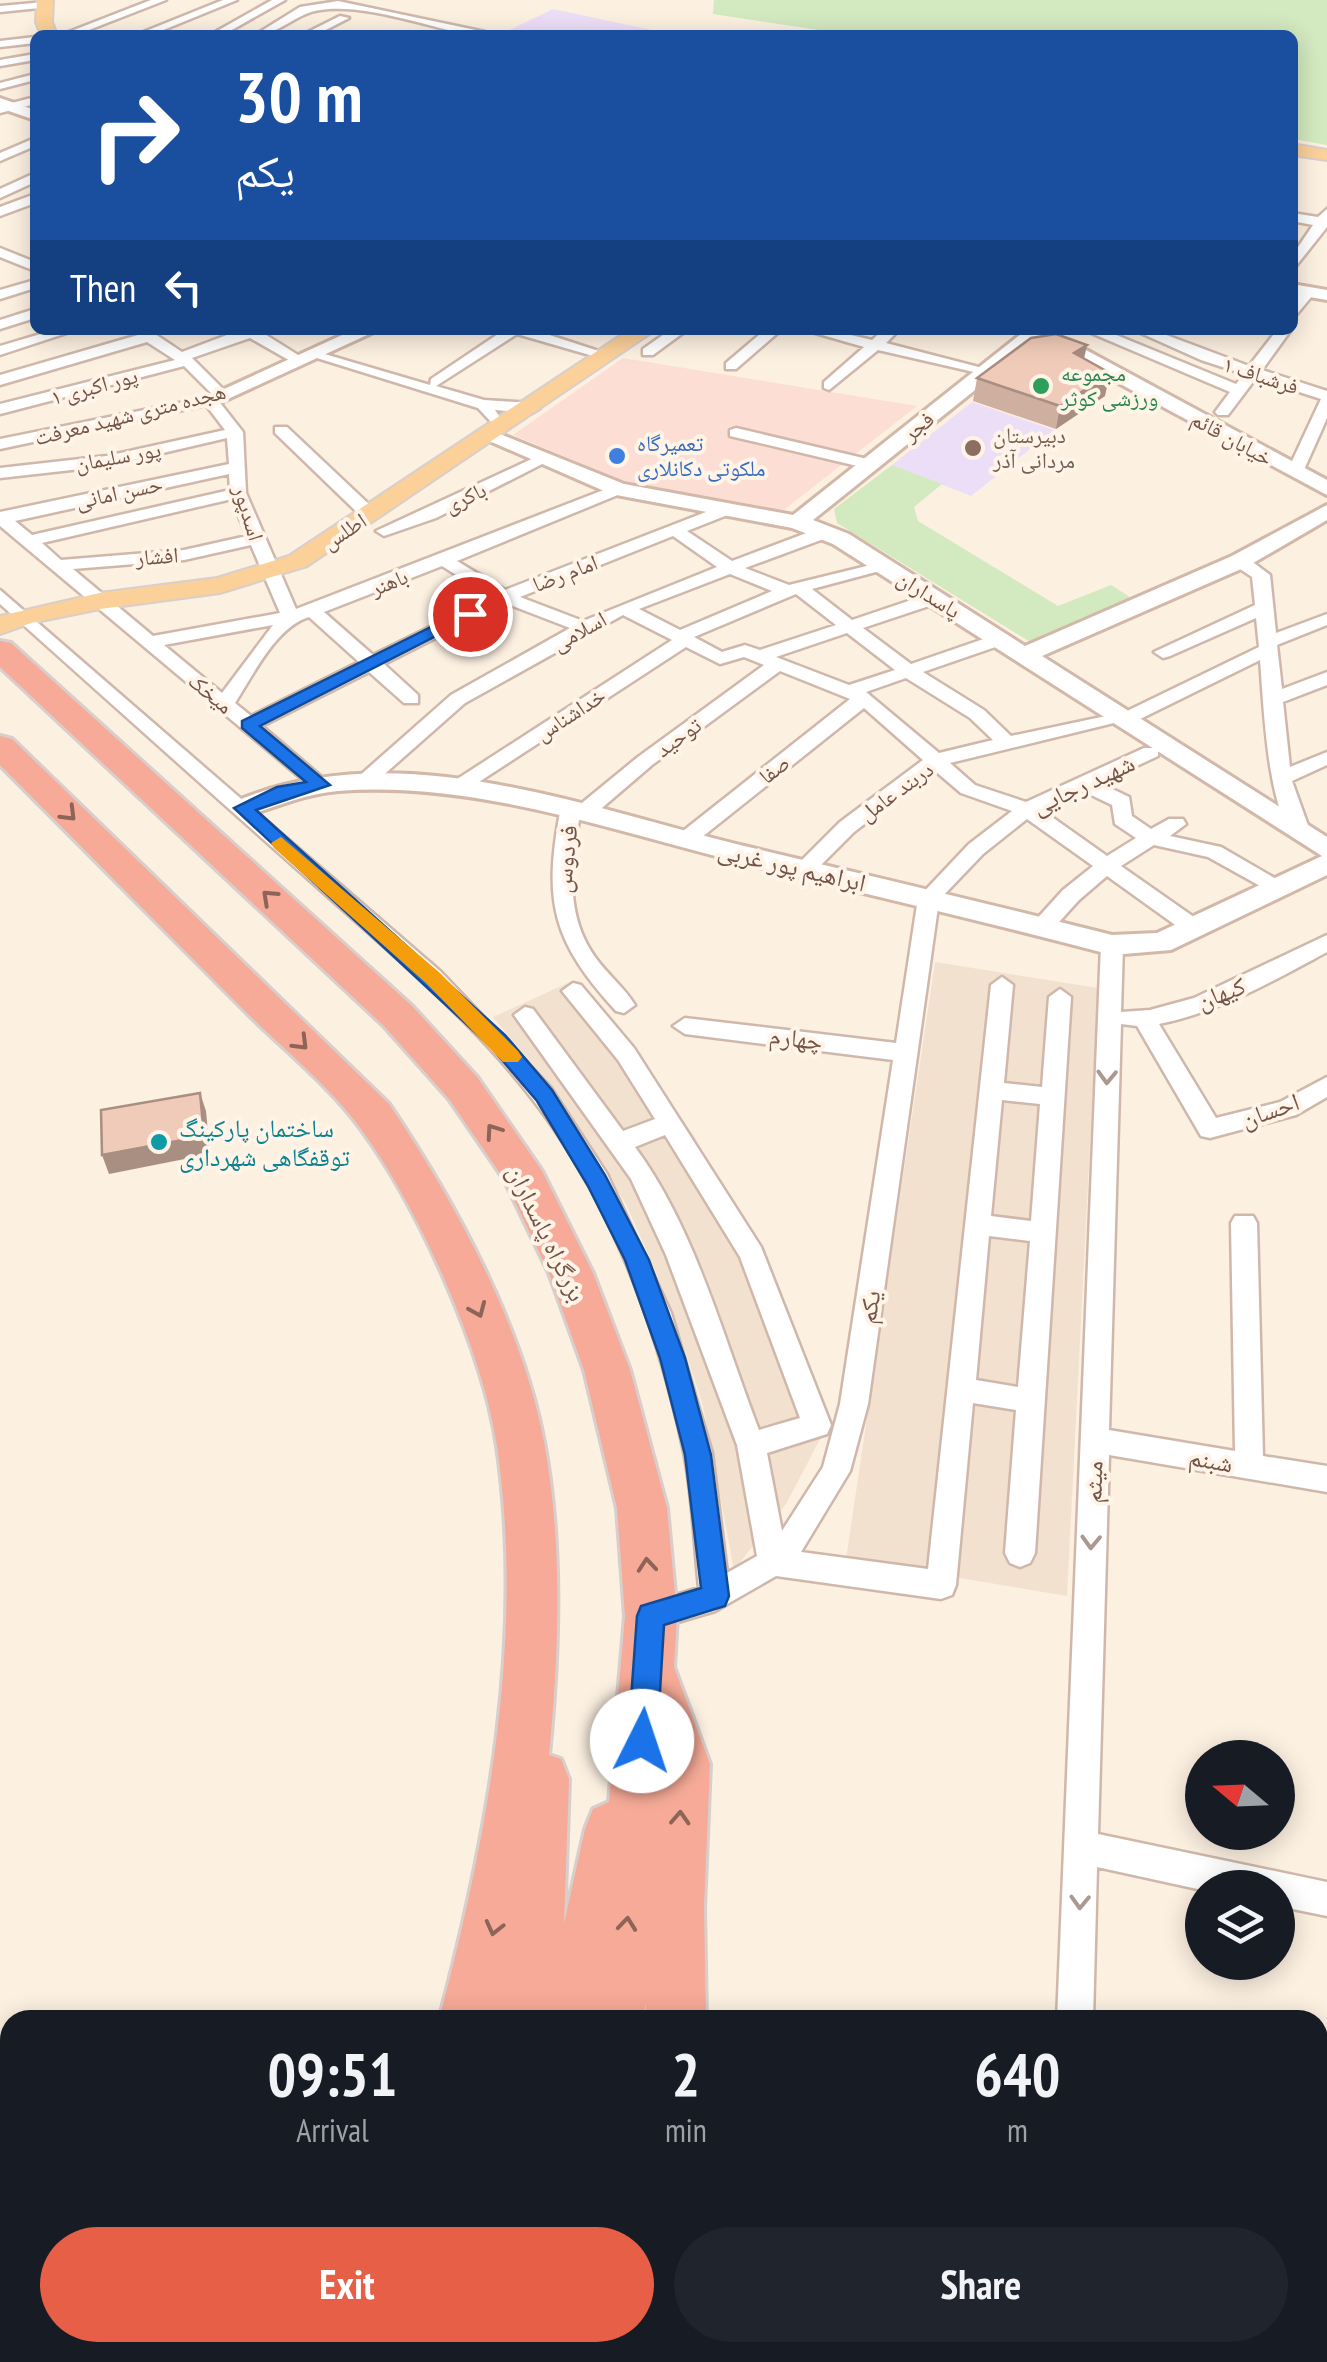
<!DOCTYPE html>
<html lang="en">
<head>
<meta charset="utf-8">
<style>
  body { margin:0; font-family:"PT Sans Narrow","Noto Naskh Arabic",sans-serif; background:#20242c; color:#f1f3f6; height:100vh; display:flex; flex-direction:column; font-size:38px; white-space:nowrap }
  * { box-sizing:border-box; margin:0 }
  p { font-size:32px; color:#9ea1a6 }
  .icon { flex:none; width:55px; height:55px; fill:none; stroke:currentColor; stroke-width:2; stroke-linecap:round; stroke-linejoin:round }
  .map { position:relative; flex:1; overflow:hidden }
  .details { position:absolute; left:0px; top:2010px; width:1328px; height:352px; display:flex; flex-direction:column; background:#171b24; border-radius:30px 30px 0 0; box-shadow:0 5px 25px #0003 }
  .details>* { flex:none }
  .top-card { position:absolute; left:30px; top:30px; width:1268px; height:305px; border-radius:15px; box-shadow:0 5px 25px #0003; background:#1a4fa0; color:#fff; overflow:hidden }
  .needle { width:65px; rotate:289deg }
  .fabs { position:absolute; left:1185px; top:1740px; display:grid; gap:20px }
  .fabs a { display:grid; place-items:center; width:110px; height:110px; border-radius:50%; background:#171b24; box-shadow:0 5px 25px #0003; font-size:50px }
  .pin { position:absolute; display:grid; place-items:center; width:85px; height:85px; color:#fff; margin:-42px; border:5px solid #fff; border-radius:50%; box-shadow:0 2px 10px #0007 }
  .me { position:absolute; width:110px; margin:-55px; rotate:4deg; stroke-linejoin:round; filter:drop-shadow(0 0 8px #0008) }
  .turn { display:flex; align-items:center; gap:35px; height:210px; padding:0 40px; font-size:45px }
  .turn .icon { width:130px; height:130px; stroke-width:2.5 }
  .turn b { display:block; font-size:70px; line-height:85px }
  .then { display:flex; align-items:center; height:95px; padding:0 40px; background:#0003; gap:20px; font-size:38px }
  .eta { display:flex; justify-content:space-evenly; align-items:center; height:170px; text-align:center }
  .eta b { font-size:60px; font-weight:800; line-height:70px }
  .action { display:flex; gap:20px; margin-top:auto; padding:20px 40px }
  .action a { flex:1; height:115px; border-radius:60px; background:#e65f46; color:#fff; font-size:40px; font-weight:800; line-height:115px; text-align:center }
  .action a+a { background:#20242c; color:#f1f3f6 }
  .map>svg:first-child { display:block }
  .residential { fill:#f3e1cf }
  .commercial { fill:#fcded4 }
  .education { fill:#eddef8 }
  .green { fill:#d3e9c0 }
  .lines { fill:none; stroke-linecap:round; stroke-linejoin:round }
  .street-casing { stroke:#cfb8ab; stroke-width:5 }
  .secondary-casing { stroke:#d2b8a8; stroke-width:6 }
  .primary-casing { stroke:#d8cfcc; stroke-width:4 }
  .highway-casing { stroke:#d8cfcc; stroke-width:6 }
  .street { fill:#fff; fill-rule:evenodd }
  .secondary { fill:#fff; fill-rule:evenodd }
  .primary { fill:#fbd099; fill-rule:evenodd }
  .highway { fill:#f6aa97; fill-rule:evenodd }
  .wall { fill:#cfaf9f }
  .shaded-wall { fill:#a98e82 }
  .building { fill:#f1cbb9; stroke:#a98e82; stroke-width:2.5 }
  .oneway { stroke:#8d6558 }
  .oneway2 { stroke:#ab9891 }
  .route { fill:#1a73e8; stroke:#114b97; stroke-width:2.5 }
  .slow { fill:#f59e0b }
  .leisure-dot { fill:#2e9e5b; stroke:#fff4e7; stroke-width:4 }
  .education-dot { fill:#8d6e63; stroke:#fff4e7; stroke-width:4 }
  .shop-dot { fill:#3f7fe0; stroke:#fff4e7; stroke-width:4 }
  .culture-dot { fill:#0f9aa8; stroke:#fff4e7; stroke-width:4 }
  .labels { text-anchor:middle; stroke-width:8; stroke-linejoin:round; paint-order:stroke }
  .far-leisure-label { font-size:22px; fill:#27864d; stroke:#fff4e7; text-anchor:start }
  .far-street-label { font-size:22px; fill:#735448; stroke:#fff4e7 }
  .far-education-label { font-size:22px; fill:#785e54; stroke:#fff4e7; text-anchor:start }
  .far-shop-label { font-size:22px; fill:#366cbe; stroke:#fff4e7; text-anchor:start }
  .street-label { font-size:25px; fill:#735448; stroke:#fff4e7 }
  .culture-label { font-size:25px; fill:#0d838f; stroke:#fff4e7; text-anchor:start }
</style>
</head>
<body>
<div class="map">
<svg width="1327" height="2362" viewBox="0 0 1327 2362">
  <rect width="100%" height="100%" fill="#fcf0e1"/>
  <path class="residential" d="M935 962 1098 988 1067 1596 846 1559Z
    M570 982 631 1047 694 1136 765 1268 827 1426 786 1504 734 1570 703 1406 671 1307 626 1204 563 1102 493 1017Z
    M699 2352 1028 2353 1027 2362H698Z"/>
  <path class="commercial" d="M623 358 917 406 781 512 621 480 513 435Z"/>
  <path class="education" d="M553 9 675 35 501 34Z
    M972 402 1054 430 971 496 892 465Z"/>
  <path class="green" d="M714 0H1327V145L1293 139 1292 35H852L713 14Z
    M892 465 942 484 914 507 918 521 1058 606 1111 585 1133 599 1032 643 837 523 834 509Z"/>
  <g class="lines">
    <defs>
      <path id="street" d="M151 0H166L76 35H61Z
        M223 0H237L151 35H136Z
        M272 0H285L223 35H210Z
        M338 1 485 32 490 35H470C426 26 363 3 320 10 296 13 279 35 255 35L300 7Z
        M45 2 49 7 0 12V6Z
        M340 16 349 18 316 35H302Z
        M35 37V43L0 47V41Z
        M35 54V60L0 66V60Z
        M35 74V80L0 89V83Z
        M35 97V104L0 113V106Z
        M35 138V146L0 161V153Z
        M35 173V182L0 198V189Z
        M35 194V203L0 216V207Z
        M1327 209V227L1292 271V256L1313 225 1292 221V213L1318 217Z
        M0 248 35 262V271L0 257Z
        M35 280V288L0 299V290Z
        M1300 293 1312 296 1292 320V304Z
        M35 309V318L0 329V320Z
        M54 330H76L0 355V346Z
        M132 330H149L182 352 240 330H265L263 333 306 360 294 363 250 338 192 358 229 395 217 399 243 432 246 493 296 609 619 484 627 489 625 492 457 561 505 590 724 505 732 510 730 514 687 531 732 561 817 529H829V537L745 568 789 585 887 561V569L812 589 852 620 929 594H941V602L863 628 911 664 995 635H1007V643L923 672 984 710 1011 736 1125 712 1259 647 1256 618 1170 656 1163 658 1154 652 1255 605 1252 577 1234 565V557H1246L1270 575 1276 633 1327 614V625L1277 645 1282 689 1327 672V685L1283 702 1290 767 1327 752V765L1292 781 1310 831 1307 836 1300 838C1267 828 1263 691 1260 660L1132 723 1118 722 950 763 975 785 1026 802 1144 748H1158V756L1100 783 1129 797 1132 816 1151 829 1169 819H1183L1186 824 1170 836 1221 847 1290 887 1279 894 1271 892 1208 857 1154 845 1121 866 1201 922 1204 927 1201 932H1185L1107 876 1079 900 1050 932H1034L1031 927 1034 922 1063 890 1093 866 1027 819 983 854 939 900 868 1404 850 1471 801 1552 928 1569 991 985 1002 977 1013 985 1004 1083 1042 1087 1049 997 1060 989 1071 997 1035 1553 1030 1563 1020 1567 1010 1563 1005 1553 1016 1410 973 1403 956 1585 952 1595 941 1599 776 1576 715 1611 651 1630 640 1626 636 1616 640 1606 699 1588C694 1542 693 1497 684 1452 661 1343 621 1229 559 1136 495 1039 403 964 317 887 211 793 106 699 0 604V590L441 972 551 1088 607 1174 671 1313 712 1453 727 1573 757 1556 737 1445 666 1255 631 1179 514 1015 525 1007 533 1009 623 1131 655 1119 618 1060 562 991 573 983 581 985 634 1048 761 1247 831 1425 827 1434 767 1453 782 1531 823 1467 840 1404 893 1060 685 1034 673 1026 685 1018 896 1043 918 898 969 844 1012 811 961 793 934 770 854 832 812 874H798L794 869 798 864 840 822 923 760 864 708 692 845H678L675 840 678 835 850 699 780 671 652 765 589 819 579 820C571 867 565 915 595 957 607 974 624 987 635 1005L624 1013 616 1011C553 942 543 903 560 812L563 807H577L638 757 764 665 744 657 720 664 686 647 462 793H448V785L672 640 623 615 465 703 371 786H357V778L451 695 570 628 505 603 384 664 418 695V703H404L369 672 262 726 331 785 321 791 314 789 0 526V512L229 464 227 438 107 466 0 478V468L107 456 225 430 206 405 0 449V439L214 396 184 366 0 414V404L175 360 147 342 0 385V375L138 335ZM229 474 230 490 32 535 15 521ZM232 499 247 536 184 550 61 560 42 543ZM673 536 717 567 583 621 520 597ZM251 545 280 613 153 636 73 569 184 560ZM442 566 491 597 373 655 324 612ZM730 574 772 591 680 630 639 609ZM796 594 836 625 760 650 745 645 722 652 694 637ZM309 617 359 662 251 716 235 703C253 675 276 627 309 617ZM273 625 222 693 164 645ZM847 633 895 670 849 685 776 657ZM906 678 970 718 993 740 939 753 866 692ZM1083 791 1112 805 1115 824 1136 838 1107 856 1042 810ZM1002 1100 1040 1104 1031 1221 991 1216ZM665 1135 740 1257 800 1418 759 1430C723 1337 695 1228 635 1147ZM989 1236 1030 1241 1018 1387 976 1380Z
        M504 330H534L614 356 607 360 517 334 436 386 484 400 532 403 540 408 532 413 495 410 501 419 493 424 478 408 304 354 311 350 430 385 431 379Z
        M670 330H687L653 355H643V349Z
        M765 330H781L736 369H726V363Z
        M805 330H830L872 340 883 330H899L886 343 994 371 987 375 878 350 829 390 824 388V382L864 347Z
        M1084 330H1104L1236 384 1244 374 1201 360 1134 330H1153L1249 366 1277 330H1291L1262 370 1327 391V418L1303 472 1295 477 1287 472 1321 399 1256 378 1228 415H1218L1215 412 1230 392Z
        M275 427H287L375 510V518H363L275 433Z
        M736 428 876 461 878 464 870 469 730 436V430Z
        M538 456 552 459 436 518 384 536 376 531Z
        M1327 935V952C1273 981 1219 1012 1159 1024L1216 1118 1280 1102 1327 1077V1097L1296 1115 1210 1138 1201 1136 1137 1026 1121 1024 1109 1430 1235 1451 1231 1223 1235 1216H1253L1257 1223 1263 1456 1327 1466V1492L1109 1455 1098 1834 1327 1882V1916L1278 1906V1888L1202 1890 1097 1867 1093 2020H1057L1101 945 1112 937 1123 945 1121 1012 1150 1010 1194 998Z
        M725 2352H765L764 2362H724Z
        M864 2352H904L903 2362H863Z
        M1090 2352H1158L1162 2362H1094Z"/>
      <path id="secondary" d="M0 98 35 110V120L0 108Z
        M1292 284 1327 290V300L1292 294Z
        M353 330H378L217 404H203L200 400Z
        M1026 330H1047L1041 337 1086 350 1327 480V495L1072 358 1030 346 813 520 849 534 1025 646 1232 556 1327 505V520L1248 566 1042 656 1327 837V875L1171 950 1112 955C984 921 855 892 727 859 602 827 469 781 338 791 302 794 276 808 243 816L230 808 234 802C395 732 583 807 744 846 867 875 990 904 1112 935L1157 933 1322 856 833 544 792 528 611 494 478 436 481 432H495L624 484 793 515Z"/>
      <path id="primary" d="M37 0H53L52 22 57 35H41L36 22Z
        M1292 144 1327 150V160L1292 155Z
        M629 330H655L307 566 220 593 100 609 31 623 0 634V616L100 593 217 578 289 556Z"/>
      <path id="highway" d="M0 641 11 643 412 1006 477 1077 542 1171 593 1273 630 1370 667 1508 677 1616 674 1667 710 1764 704 1908 706 2020H646V2002L643 2020H439C488 1835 525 1638 497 1446 483 1351 418 1206 361 1129 331 1087 282 1048 245 1011 163 929 82 847 0 765V736L12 739 389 1104C455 1202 522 1325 544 1442 563 1543 559 1653 549 1755L561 1759 569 1779 564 1924 585 1829 593 1809 609 1802 625 1616 617 1508 584 1370 549 1273 504 1179 449 1099 384 1026 0 667Z
        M351 2352H419L417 2362H349Z
        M435 2352H605L604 2362H433Z
        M626 2352H694L693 2362H625Z"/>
    </defs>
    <use href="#street" class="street-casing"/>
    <use href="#secondary" class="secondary-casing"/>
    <use href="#primary" class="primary-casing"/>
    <use href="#highway" class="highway-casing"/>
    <use href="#street" class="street"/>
    <use href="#secondary" class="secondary"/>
    <use href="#primary" class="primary"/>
    <use href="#highway" class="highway"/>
  </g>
  <path class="wall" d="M1084 359 1105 396 1056 429 973 401 977 378Z"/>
  <path class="shaded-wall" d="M1087 345 1082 368 1074 353Z
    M1110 373 1105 396 1056 429 1060 406Z
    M200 1093 206 1111 210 1154 109 1174 102 1155Z"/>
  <path class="building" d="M1056 334 1087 345 1074 353 1110 373 1060 406 977 378 1031 338Z
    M200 1093 204 1136 102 1155 101 1110Z"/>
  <defs><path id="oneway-chevron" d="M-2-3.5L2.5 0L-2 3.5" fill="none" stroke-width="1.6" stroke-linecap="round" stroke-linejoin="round" transform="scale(2.5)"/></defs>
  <g class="oneway">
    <use href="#oneway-chevron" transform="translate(69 814) rotate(45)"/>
    <use href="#oneway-chevron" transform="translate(269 897) rotate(-137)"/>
    <use href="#oneway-chevron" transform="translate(301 1043) rotate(45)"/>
    <use href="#oneway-chevron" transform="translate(493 1131) rotate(-125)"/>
    <use href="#oneway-chevron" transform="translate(478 1310) rotate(67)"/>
    <use href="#oneway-chevron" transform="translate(647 1565) rotate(-95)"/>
    <use href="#oneway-chevron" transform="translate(680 1818) rotate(-87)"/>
    <use href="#oneway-chevron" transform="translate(627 1924) rotate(-84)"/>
    <use href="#oneway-chevron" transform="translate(494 1928) rotate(104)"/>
  </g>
  <g class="oneway2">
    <use href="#oneway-chevron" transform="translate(1107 1077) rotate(92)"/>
    <use href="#oneway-chevron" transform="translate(1091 1542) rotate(92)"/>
    <use href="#oneway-chevron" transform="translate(1080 1902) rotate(92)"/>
  </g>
  <path class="route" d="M465 610 479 614 260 726 330 785 256 810 505 1035 552 1090 605 1175 649 1260 685 1358 711 1455 729 1596 725 1606 664 1625 657 1741 653 1751 642 1755 632 1751 628 1741 637 1616 641 1606 701 1588 685 1455 660 1358 625 1260 588 1186 537 1101 490 1046 234 808 277 787 306 782 242 728V721Z"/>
  <path class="slow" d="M281 837 440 973 518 1051 522 1057 518 1062H503L426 983 274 848 271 843Z"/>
  <circle class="leisure-dot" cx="1041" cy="386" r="10"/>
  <circle class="education-dot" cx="973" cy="448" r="10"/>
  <circle class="shop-dot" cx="617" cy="456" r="10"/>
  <circle class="culture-dot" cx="159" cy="1142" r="10"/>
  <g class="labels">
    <g class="far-leisure-label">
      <text x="1061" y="381">مجموعه<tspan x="1061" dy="25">ورزشی کوثر</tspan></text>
    </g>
    <g class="far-street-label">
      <text transform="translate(1261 375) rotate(18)" y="8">فرشباف ۱</text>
      <text transform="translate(94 386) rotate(-15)" y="8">پور اکبری ۱</text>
      <text transform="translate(130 414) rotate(-14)" y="8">هجده متری شهید معرفت</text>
      <text transform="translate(918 426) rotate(-39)" y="8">فجر</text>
      <text transform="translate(1232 438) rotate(29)" y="8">خیابان قائم</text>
      <text transform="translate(118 456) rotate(-10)" y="8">پور سلیمان</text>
      <text transform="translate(119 492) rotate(-12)" y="8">حسن امانی</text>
      <text transform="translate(465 497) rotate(-25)" y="8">باکری</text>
      <text transform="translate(249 513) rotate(73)" y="8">اسدپور</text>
      <text transform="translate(344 531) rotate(-33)" y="8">اطلس</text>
      <text transform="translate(157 556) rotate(-4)" y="8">افشار</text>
      <text transform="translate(565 573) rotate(-21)" y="8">امام رضا</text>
      <text transform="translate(389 582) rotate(-22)" y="8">باهنر</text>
      <text transform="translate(929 594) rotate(32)" y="8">پاسداران</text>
      <text transform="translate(579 631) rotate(-29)" y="8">اسلامی</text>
      <text transform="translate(211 693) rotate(40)" y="8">میخک</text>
      <text transform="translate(570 714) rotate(-33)" y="8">خداشناس</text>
      <text transform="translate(678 737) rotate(-36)" y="8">توحید</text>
      <text transform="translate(774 769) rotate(-38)" y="8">صفا</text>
      <text transform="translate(896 791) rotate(-36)" y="8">دربند عامل</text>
    </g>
    <g class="far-education-label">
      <text x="993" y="443">دبیرستان<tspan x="993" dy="25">مردانی آذر</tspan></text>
    </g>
    <g class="far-shop-label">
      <text x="637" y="451">تعمیرگاه<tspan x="637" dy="25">ملکوتی دکانلاری</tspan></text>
    </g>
    <g class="street-label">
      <text transform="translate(1083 784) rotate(-25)" y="9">شهید رجایی</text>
      <text transform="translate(565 859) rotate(-84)" y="9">فردوس</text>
      <text transform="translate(792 866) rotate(13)" y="9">ابراهیم پور غربی</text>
      <text transform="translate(1221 993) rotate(-21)" y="9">کیهان</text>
      <text transform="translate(796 1038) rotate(7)" y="9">چهارم</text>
      <text transform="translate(1270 1110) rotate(-19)" y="9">احسان</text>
      <text transform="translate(547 1233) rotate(64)" y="9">بزرگراه پاسداران</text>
      <text transform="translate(869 1307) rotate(-81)" y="9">یکم</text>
      <text transform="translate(1211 1460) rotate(10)" y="9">شبنم</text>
      <text transform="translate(1093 1482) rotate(-88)" y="9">میثم</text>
    </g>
    <g class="culture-label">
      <text x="179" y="1137">ساختمان پارکینگ<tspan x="179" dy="29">توقفگاهی شهرداری</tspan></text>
    </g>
  </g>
</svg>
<div class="fabs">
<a><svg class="needle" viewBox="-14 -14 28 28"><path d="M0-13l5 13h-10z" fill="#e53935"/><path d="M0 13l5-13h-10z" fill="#9ea1a6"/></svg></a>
<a><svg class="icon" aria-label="layers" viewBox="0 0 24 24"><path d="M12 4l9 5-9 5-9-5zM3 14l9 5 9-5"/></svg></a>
</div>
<div class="pin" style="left:470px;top:614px;background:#d93025"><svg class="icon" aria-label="arrive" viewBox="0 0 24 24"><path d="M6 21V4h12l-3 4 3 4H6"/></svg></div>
<svg class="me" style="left:642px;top:1741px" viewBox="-20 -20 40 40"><circle r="19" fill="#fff"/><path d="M0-13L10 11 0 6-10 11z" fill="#1a73e8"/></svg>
<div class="top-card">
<div class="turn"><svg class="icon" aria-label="right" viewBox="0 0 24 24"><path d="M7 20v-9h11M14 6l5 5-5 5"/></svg><div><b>30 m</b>یکم</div></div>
<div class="then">Then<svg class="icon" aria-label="left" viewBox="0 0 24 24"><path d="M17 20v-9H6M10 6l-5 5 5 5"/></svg></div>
</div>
<section class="details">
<div class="eta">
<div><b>09:51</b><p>Arrival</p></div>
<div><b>2</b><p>min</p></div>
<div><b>640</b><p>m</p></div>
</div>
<div class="action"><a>Exit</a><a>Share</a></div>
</section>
</div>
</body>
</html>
